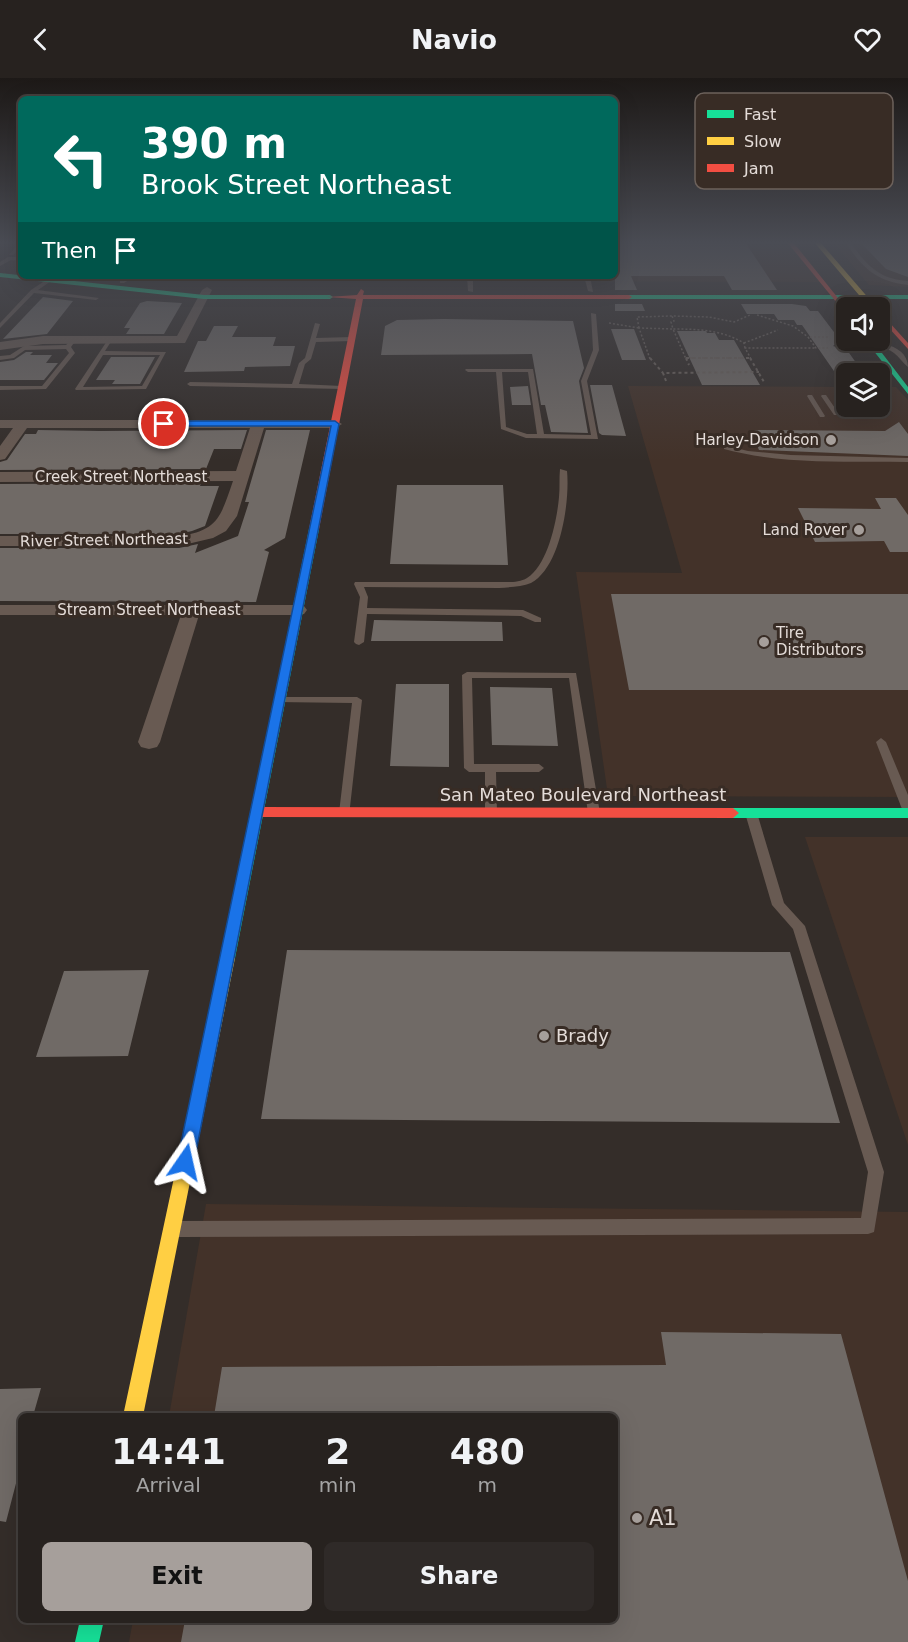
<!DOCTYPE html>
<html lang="en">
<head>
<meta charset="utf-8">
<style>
  body { margin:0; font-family:"DejaVu Sans",sans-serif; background:#2f2a28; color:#f1f3f6; height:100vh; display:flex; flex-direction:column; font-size:22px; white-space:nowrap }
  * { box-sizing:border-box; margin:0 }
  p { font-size:20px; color:#a4a4a4 }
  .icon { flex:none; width:33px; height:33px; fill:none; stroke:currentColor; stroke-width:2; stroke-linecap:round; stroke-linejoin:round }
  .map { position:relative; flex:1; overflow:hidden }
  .drawer { position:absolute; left:18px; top:1335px; width:600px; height:210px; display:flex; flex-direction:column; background:#27221f; border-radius:9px; box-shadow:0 6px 24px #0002,0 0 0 2px #433f3d }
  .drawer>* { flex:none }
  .guide { position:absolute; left:18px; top:18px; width:600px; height:183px; border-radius:9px; box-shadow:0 6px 24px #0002,0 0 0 2px #433f3d; background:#00695c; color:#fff; overflow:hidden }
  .controls { position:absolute; left:836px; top:219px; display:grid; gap:12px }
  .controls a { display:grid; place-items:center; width:54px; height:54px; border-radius:9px; background:#27221f; box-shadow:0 6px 24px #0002,0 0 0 2px #433f3d; font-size:30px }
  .pin { position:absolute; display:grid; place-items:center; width:51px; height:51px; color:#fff; margin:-26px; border:3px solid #fff; border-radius:50%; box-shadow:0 2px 6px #0007 }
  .me { position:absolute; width:66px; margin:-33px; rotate:11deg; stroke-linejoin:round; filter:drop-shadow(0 0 4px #0008) }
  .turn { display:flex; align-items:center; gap:21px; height:126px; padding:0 24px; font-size:27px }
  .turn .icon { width:78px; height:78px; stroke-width:2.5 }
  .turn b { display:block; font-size:42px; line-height:51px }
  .then { display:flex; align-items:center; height:57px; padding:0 24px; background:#0003; gap:12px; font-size:22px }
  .eta { display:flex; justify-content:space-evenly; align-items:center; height:102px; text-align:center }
  .eta b { font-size:36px; font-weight:800; line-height:42px }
  .button { display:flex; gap:12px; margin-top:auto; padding:12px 24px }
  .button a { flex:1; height:69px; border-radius:9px; background:#a69f9b; color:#111; font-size:24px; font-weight:800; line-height:69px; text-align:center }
  .button a+a { background:#2f2a28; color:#f1f3f6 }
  header { display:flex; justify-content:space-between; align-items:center; height:78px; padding:0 24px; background:#27221f; font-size:27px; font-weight:800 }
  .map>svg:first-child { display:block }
  .built { fill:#433229 }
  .building { fill:#706a66 }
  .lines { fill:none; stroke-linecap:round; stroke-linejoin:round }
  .path-far1 { stroke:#6b625c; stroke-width:1.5; stroke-dasharray:2 2; stroke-linecap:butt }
  .path { stroke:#6b625c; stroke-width:2; stroke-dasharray:3 3; stroke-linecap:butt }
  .lane { fill:#685a52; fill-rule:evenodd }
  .street { fill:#685a52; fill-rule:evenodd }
  .fast { fill:#16e098; fill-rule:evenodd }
  .slow { fill:#ffcf43; fill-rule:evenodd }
  .jam { fill:#f24e42; fill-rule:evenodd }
  .route { fill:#1a73e8; stroke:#114b97; stroke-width:1.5 }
  .poi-dot { fill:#a69f9b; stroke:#382c25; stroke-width:2 }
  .labels { text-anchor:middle; stroke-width:6; stroke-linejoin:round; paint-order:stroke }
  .far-poi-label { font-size:15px; fill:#e4dcd8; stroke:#382c25; text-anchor:end }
  .far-street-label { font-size:15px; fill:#e4dcd8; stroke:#382c25 }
  .street-label { font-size:18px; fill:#e4dcd8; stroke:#382c25 }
  .poi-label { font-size:18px; fill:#e4dcd8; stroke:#382c25; text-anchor:start }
  .near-poi-label { font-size:21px; fill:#e4dcd8; stroke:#382c25; text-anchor:start }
  .key { fill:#382c25; stroke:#6c615b; stroke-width:1.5 }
  .key-label { font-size:16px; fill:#e4dcd8 }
</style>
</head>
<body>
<header><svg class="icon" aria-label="back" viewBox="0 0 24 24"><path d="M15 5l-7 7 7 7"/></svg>Navio<svg class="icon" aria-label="heart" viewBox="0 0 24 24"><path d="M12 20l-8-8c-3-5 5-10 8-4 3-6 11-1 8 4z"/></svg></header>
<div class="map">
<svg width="908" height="1564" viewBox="0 0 908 1564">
  <rect width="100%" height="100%" fill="#342d29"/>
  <path class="built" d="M615 164H788L820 204 384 203V198H615Z
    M833 164H908V209L869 207Z
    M628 308 846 309V328H879V309H896L908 322V719L608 718 576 494 682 495Z
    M805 759H908V1067Z
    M206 1126 908 1134V1564H129L133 1542H615V1338H169Z"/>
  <path class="building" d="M615 164H745L777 212H732L724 198H631L637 212H615Z
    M860 164H908V199L886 191Z
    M43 219 73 223 47 256 3 261Z
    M147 223 182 225 164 256H126L130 250H124L140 225Z
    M615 226H642L645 233H615Z
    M741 226H792L806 228 810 233H818L840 262 833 268 847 272 864 296H836L802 247H797L794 242H778L774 236H747Z
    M444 241 573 243 584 290 579 303 588 355 551 354 545 327H541L532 276 381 277 385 248 397 242Z
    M214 248H238L232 259H276L273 268H295L290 288 245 289 244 293 184 294 198 263H206Z
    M611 251H634L646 282H622Z
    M677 253H706L707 255H715L719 262H734L760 307H702Z
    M26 274H33L30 277H52L46 285H58L44 302H0V284L14 282Z
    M111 279H155L140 306H112L115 302H96Z
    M590 307H612L626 358 602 357 599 355Z
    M528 308 531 327H512L510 309Z
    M899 344 908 356V378L759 372 750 352 885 353Z
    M38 352 100 353 247 352 241 371H214L206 391 0 392V384L7 382 25 356H36Z
    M266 352H310L285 460 264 472 269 474 256 524 0 523V470H179L198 466 195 475 238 458 249 424H245Z
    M201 405 200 408H219L205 448 192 453 179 456H0V406Z
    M397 407H503L508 487 390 486Z
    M875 420H896L908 437V474H890L884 463 815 464 798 430 881 431Z
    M611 516H908V612H629Z
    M374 542 502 544 503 563H371Z
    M396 606H449V689L390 688Z
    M490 609 552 610 558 668 492 667Z
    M287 872 790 874 840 1045 261 1041Z
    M149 892 128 978 36 979 64 893Z
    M661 1254 841 1256 908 1503V1564H181L185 1542H615V1338H214L222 1289 666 1287Z
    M41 1310 33 1338H21V1386L6 1444 0 1443V1311Z"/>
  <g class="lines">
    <path class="path-far1" d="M757 237 793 248 808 259
      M609 245 639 250
      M639 250 637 239 672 238
      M828 259H808L816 270H828
      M744 265 778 252
      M745 270 744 265C722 252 698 251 673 251L671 244 674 243 672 238 709 239 734 244 750 237
      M686 280H751
      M650 281 639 250 673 251 686 281
      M751 281 745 270H816"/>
    <path class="path" d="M650 280 663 295
      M686 280H751
      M686 280 689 287
      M750 280 764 304
      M666 303 663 295 759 294"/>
    <path class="lane" d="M788 164H826L790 166Z
      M845 164H850C867 187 878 201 908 203V207C875 203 863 190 845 164Z
      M19 165H21V169L13 177H9Z
      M8 179H21V183L11 182 0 188V184Z
      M72 198H79L74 201Z
      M128 198H135L124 205H120V203Z
      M156 198H213L214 199 211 201H158Z
      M467 198H473V214L468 213Z
      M584 198H590L593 214 588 213Z
      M46 202 51 203 38 212 99 220 96 222 34 215 0 250V245L31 212Z
      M591 235 596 236 599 272 587 303 598 361 526 360 501 351 496 294H468L465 292 466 291H533L544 356 591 357 581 303 593 272ZM502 294H528L537 356H527L506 349Z
      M315 245 320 246 316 260 352 259 355 261 352 263 316 264 311 281 305 286 299 306 342 308 345 310 344 311 190 308 187 306 190 304 292 306 299 285 305 280Z
      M73 260 76 262 71 269 75 275 46 311 0 312V308H42L69 275 66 271 25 272 14 280 0 282V278L10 277 24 268 66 267Z
      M109 260 112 262 105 273 166 274 146 311 76 312 75 311ZM103 277H160L142 308 83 309Z
      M847 262C865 262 908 263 908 289 903 285 899 279 894 275 881 265 861 264 846 266L877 272 875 275 835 267Z
      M808 317H812L825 338 824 339H820L807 318Z
      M822 317H826L839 336 838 337H834L821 318Z
      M724 367 748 373 791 377 908 380V384C848 383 783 387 724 371Z
      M560 391 567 393C570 422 561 489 531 505 522 509 509 509 499 510L364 509 368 519 367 530 523 532 541 540V544H535L521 538 367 536 364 564 359 567 356 566 354 564 360 519 354 506 355 504H499C508 504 519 505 527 500 548 487 557 442 559 419 560 410 559 400 560 391Z
      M467 594 576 595 600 735 598 738 594 739 588 735 569 600H472L474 686H539L544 690 539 694H496L497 735 491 739 487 738 485 735V694H469L464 690 462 597Z
      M280 619H357L362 622 349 738 345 739 339 735 352 625 276 624V620Z
      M881 660 886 664 908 717V735L902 731 876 664Z
      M751 731 757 735 784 825 805 848 884 1094 874 1154 868 1156 179 1159 173 1157 171 1151 173 1145 179 1143 861 1140 868 1094 793 851 772 827 745 735Z"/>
    <path class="street" d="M207 209 212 212 185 265 43 266 0 272V264L43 258H177L202 212Z
      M0 342H335L342 346 335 350H264L237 438 226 453 213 460 179 468H0V458H179C219 453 221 437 233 403L0 404V394L236 393 250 350H27L5 381 0 382V368L13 350H0Z
      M0 527H298L304 528 307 532 304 536 298 537H199L160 664 157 669 149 671 141 669 138 664 181 537H0Z"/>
    <path class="fast" d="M0 195 204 217H330L333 219 330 221H204L0 199Z
      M908 217V221H629L626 219 629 217Z
      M865 262H872L908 309V316Z
      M314 448 319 451 235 880 233 884 228 886 223 884 221 880 309 451Z
      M733 730H908V740H733L727 735Z
      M80 1542H104L99 1564H75Z"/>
    <path class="slow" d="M814 164H820L877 230H870Z
      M228 874 233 876 235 880 143 1338H123L221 880 223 876Z"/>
    <path class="jam" d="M787 164H793L846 230V236Z
      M361 211 364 213 363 217H629L632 219 629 221H363L319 451 314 454 309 451 356 221 327 219 357 217Z
      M879 233 908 265V271L879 239Z
      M258 729 733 730 739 735 733 740 258 739 252 734Z"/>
  </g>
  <linearGradient id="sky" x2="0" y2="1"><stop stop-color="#1d1917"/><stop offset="0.43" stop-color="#4a4c54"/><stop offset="1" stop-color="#4a4c54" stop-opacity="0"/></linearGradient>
  <rect width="908" height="383" fill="url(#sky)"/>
  <path class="route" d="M335 343 339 346 194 1084 192 1090 185 1093 179 1090 177 1084 331 348H164L160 346 164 343Z"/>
  <g class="poi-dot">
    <circle cx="831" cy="362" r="6"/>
    <circle cx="859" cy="452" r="6"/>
    <circle cx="764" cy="564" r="6"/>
    <circle cx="544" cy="958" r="6"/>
    <circle cx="637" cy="1440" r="6"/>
  </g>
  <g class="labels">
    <g class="far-poi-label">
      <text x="819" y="367">Harley-Davidson</text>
      <text x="847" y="457">Land Rover</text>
      <text x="776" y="560" text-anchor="start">Tire<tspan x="776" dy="17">Distributors</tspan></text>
    </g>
    <g class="far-street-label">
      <text x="121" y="404">Creek Street Northeast</text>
      <text transform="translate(104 462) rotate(-1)" y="5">River Street Northeast</text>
      <text x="149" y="537">Stream Street Northeast</text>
    </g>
    <g class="street-label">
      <text x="583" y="723">San Mateo Boulevard Northeast</text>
    </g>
    <g class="poi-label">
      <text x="556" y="964">Brady</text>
    </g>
    <g class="near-poi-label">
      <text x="649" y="1447">A1</text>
    </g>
  </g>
  <rect x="695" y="15" width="198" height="96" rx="9" class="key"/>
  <rect x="707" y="32" width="27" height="8" fill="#16e098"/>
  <rect x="707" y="59" width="27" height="8" fill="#ffcf43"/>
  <rect x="707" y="86" width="27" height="8" fill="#f24e42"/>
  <g class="key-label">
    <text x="744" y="42">Fast</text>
    <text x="744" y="69">Slow</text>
    <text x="744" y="96">Jam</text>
  </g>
</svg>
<div class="controls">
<a><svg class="icon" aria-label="sound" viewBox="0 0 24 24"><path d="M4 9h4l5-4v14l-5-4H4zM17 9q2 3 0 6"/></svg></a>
<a><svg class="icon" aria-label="layers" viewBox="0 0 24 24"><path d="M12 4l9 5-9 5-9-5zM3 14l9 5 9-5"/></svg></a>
</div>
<div class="pin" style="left:164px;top:346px;background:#d93025"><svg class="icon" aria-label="arrive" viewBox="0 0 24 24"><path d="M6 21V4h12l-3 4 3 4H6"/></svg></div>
<svg class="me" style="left:185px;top:1084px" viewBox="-20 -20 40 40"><path d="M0-17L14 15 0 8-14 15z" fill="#1a73e8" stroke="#fff" stroke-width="4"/></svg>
<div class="guide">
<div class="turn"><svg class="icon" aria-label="left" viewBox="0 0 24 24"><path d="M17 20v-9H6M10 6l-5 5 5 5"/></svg><div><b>390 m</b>Brook Street Northeast</div></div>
<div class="then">Then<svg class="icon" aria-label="arrive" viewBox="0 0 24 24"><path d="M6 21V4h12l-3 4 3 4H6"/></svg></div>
</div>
<section class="drawer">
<div class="eta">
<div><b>14:41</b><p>Arrival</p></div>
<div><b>2</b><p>min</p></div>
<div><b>480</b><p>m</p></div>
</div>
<div class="button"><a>Exit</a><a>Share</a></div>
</section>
</div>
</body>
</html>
